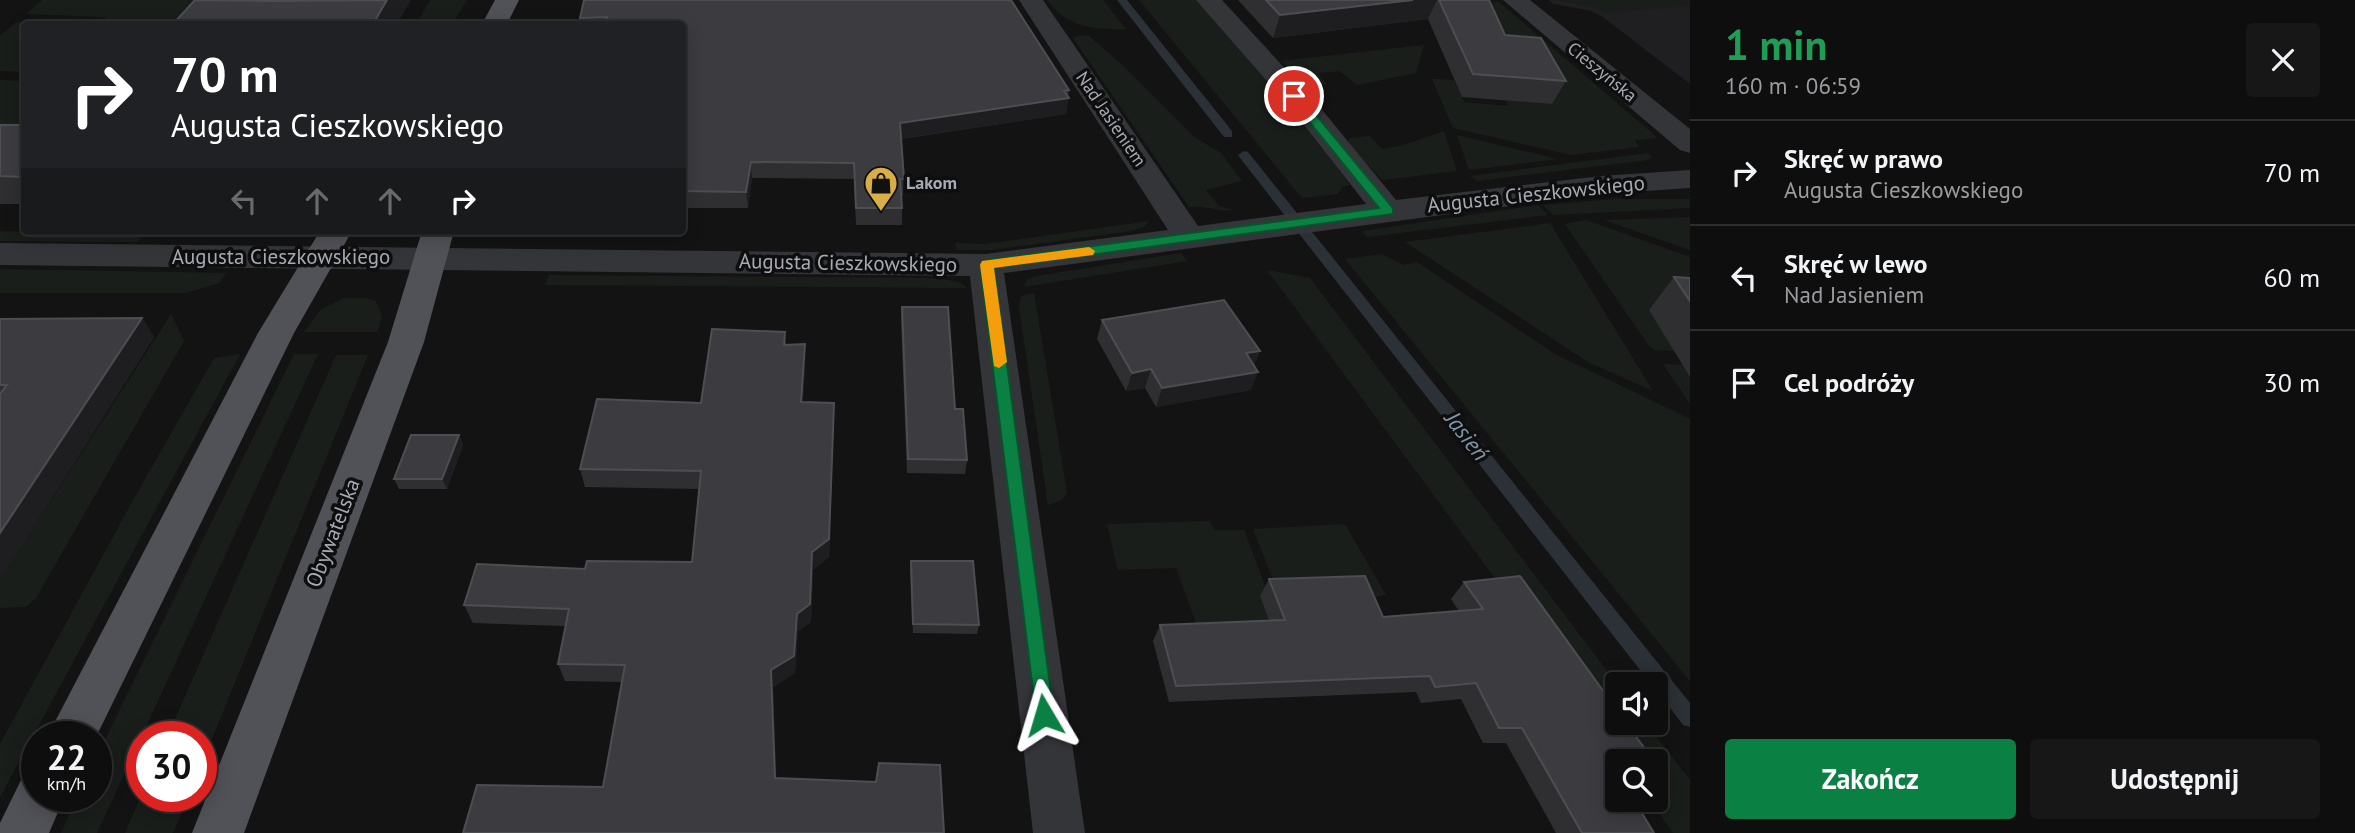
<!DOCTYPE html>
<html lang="pl">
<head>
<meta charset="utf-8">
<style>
  body { margin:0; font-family:"PT Sans",sans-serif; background:#171718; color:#f1f3f6; height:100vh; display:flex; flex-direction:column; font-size:26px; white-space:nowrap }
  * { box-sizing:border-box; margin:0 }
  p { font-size:23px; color:#9b9c9e }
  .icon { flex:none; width:38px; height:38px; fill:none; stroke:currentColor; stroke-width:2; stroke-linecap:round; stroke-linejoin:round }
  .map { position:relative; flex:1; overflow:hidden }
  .drawer { display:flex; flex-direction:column; background:#0e0e0f; width:665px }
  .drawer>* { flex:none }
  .top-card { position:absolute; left:21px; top:21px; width:665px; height:214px; border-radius:7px; box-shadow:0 4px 18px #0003,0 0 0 2px #2e2e2f; background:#202124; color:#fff; overflow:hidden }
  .buttons { position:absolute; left:1605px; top:672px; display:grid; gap:14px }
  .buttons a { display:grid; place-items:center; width:63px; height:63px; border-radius:7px; background:#0e0e0f; box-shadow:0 4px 18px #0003,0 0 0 2px #2e2e2f; font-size:35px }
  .speed { position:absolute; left:21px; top:721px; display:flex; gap:14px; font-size:35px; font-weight:700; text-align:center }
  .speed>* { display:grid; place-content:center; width:91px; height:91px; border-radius:50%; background:#0e0e0f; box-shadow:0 4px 18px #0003,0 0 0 2px #2e2e2f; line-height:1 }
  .speed small { font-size:18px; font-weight:400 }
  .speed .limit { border:10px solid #d22; background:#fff; color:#111 }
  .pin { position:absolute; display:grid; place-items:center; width:60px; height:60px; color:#fff; margin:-30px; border:4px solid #fff; border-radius:50%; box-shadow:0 2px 7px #0007 }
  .me { position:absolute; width:77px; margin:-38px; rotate:353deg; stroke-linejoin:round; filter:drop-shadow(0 0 5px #0008) }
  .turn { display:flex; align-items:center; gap:24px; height:147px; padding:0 35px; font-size:32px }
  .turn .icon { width:91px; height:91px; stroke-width:2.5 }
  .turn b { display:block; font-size:49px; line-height:60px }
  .lanes { display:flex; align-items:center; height:66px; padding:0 35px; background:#0003; justify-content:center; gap:35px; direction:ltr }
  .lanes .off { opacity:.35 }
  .round { display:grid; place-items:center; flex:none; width:74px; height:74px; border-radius:7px; background:#171718 }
  .summary { display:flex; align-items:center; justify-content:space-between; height:119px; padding:0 35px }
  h1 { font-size:42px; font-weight:600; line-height:52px; color:#1e9e55 }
  .button { display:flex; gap:14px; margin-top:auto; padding:14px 35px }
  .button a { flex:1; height:80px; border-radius:7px; background:#0b8043; color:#fff; font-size:28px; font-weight:600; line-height:80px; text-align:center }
  .button a+a { background:#171718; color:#f1f3f6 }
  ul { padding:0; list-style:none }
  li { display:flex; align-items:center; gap:21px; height:105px; padding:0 35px; border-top:2px solid #2e2e2f }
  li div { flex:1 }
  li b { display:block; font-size:26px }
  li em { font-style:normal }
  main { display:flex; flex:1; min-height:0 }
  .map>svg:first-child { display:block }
  .built { fill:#1f1f21 }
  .green { fill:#1a1e1b }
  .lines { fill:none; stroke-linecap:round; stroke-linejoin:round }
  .stream { fill:#2b3136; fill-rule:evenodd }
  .minor { fill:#343539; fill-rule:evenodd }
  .major { fill:#515257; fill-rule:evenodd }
  .wall { fill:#2f2f32 }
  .shaded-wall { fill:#1e1e20 }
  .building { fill:#3c3c40; stroke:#4c4e52; stroke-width:2 }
  .route { fill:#0b8043; stroke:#07532c; stroke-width:2 }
  .slow { fill:#f59e0b }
  .labels { text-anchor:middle; stroke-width:7; stroke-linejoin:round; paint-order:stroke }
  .far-street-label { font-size:18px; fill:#a6aab3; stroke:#0e0e0f }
  .far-poi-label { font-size:18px; font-weight:bold; fill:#a6aab3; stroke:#0e0e0f; text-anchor:start }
  .street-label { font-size:21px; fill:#a6aab3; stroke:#0e0e0f }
  .water-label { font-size:23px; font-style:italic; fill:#8195aa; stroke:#0e0e0f }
</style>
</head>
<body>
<main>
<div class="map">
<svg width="1690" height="833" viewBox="0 0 1690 833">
  <rect width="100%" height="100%" fill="#131314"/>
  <path class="built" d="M1549 0H1690V84L1603 17 1591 11 1553 4Z"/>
  <path class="green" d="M42 0H228L244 24H100L106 17 26 14Z
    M430 0H467L454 21H418Z
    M1047 0H1103L1126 29C1094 30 1066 27 1047 0Z
    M1139 0H1199L1288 99 1350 185 1342 187 1338 194 1302 198Z
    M1555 0H1690V6L1604 13 1595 8Z
    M1486 1 1499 2 1658 138 1635 140 1639 147 1571 155 1453 128 1432 79 1454 80 1464 102 1508 106 1506 100 1552 104 1480 52 1441 49Z
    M16 22 82 23 24 24V72L0 71V36Z
    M1083 35 1089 36 1118 61 1193 136 1221 153 1242 181 1206 190 1219 206 1234 210C1219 212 1205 205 1189 207L1073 38Z
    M1424 45 1416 73 1357 85 1340 71 1319 73 1327 85H1304L1281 61Z
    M0 80 24 81V133H0Z
    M1444 131 1457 171 1382 180 1346 143 1350 138 1370 136 1382 149 1404 145Z
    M1457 135 1558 159 1469 170Z
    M1648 153 1652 157 1648 160 1477 181 1470 176Z
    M1616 199H1690V208L1553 215 1543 205Z
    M1538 205 1548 215 1367 237 1362 231Z
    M1690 217V250L1604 220Z
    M1586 220 1690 257V312L1675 351 1654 350 1649 346 1565 224Z
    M1149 221 1144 227 1132 231 992 250H957L955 243 985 244Z
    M1550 223 1653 391 1588 362 1405 242Z
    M0 231 144 234 138 242 0 241Z
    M1181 253 1188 261 1023 287 1028 279 1036 276Z
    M1382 254 1403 265 1417 262 1555 354 1690 419V681L1345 259Z
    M0 269 226 273 219 283 186 293H0Z
    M1267 270 1310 278 1617 684V723H1646L1690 780V833H1673L1650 800H1656V761H1623L1506 593Z
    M549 275 934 278 959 282 967 288 545 285Z
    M1034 293 1067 493 1062 500 1048 505 1019 307 1021 296Z
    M344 298H367L376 301 382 317 377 332H304L320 310Z
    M171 314 184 341 36 598 26 607 0 608V580Z
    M240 354 0 797V744L132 502 214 358Z
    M294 354H318L97 833H61L78 796H96V758Z
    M336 355H368L201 766V737H167Z
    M1663 364 1683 365 1690 377V404Z
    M1209 521 1215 530H1244L1269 596 1272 629 1200 633 1176 568 1118 570 1107 524Z
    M1345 524 1386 595 1356 599 1279 595 1253 529Z
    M142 794V796H189L173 833H125Z"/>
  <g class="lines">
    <path class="stream" d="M1117 0H1127L1232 131V137H1224Z
      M1244 151 1248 152 1690 703V727L1683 725 1656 689V684H1651L1240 158 1238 155Z"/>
    <path class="minor" d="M1019 0H1043L1198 226 1366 204 1294 112 1196 0H1222L1314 100 1396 200 1601 176 1690 170V188L1601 194 1004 273 1085 833H1033L970 276 0 265V243L986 254 1168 230Z
      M1503 0H1530L1690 129V153L1680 150Z"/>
    <path class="major" d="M495 0H519L507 24H482Z
      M320 231H352L294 333 96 737H47L258 333Z
      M422 231H454L424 342 244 833H192L388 342Z
      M37 772V796H65L49 833H0V823L22 778Z"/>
  </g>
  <path class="wall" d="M584 0 1069 90 1066 114 901 139 904 179 903 196H901L902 208V225H856L854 179 752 178 748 208H682V24H581L580 18Z
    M1238 0H1489L1505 35 1566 81 1552 104 1462 97 1428 19 1273 38Z
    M0 125H24V204H0Z
    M1674 277 1690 278V377L1649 310Z
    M902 307 955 409 967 460 965 474 907 473 901 321Z
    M142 318 154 337 0 580V319Z
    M1102 320 1260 351 1254 365 1251 390 1156 407 1145 388 1126 391 1097 339Z
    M785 332 786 345 805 363 803 402 834 421 829 557 813 570 811 622 798 631 795 673 773 687 776 778 944 833 603 787 622 682 565 681 558 664 565 626 473 623 464 605 585 569 692 562 699 489 585 487 580 469 701 403Z
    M459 435 463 445 447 489H399L394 479Z
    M911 561 979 625 977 634 913 633 910 570Z
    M1269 579 1383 617 1459 611 1451 599 1464 582 1617 761V800L1654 833H1556L1506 743H1483L1461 699 1421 703 1416 692 1169 702 1153 641 1160 625 1269 620 1260 596Z
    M1656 764 1668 781 1656 790Z"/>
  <path class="shaded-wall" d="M387 0H411L397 24H373Z
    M1413 0H1437L1428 19 1273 38 1280 15Z
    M1069 98 1066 114 899 139 900 123Z
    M751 162 752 178 748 208 746 192Z
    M142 318 154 337 0 580V533Z
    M805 344V363L802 421 801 402Z
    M1260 351 1252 370 1246 353Z
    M1151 369 1145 388 1126 391 1132 373Z
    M1258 372 1251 390 1156 407 1162 388Z
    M834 403 829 557 813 570 811 622 798 631 795 673 773 687 777 793 775 778 771 670 797 614 812 552Z
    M459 435 463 445 447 489 442 479Z"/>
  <path class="building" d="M195 0 272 1 387 0 373 24H173Z
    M584 0H1011L1069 90 1064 91 1069 98 900 123 904 179H900L902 208H856L854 163 751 162 746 192 682 191V24H605L607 17 580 18Z
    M1266 0H1413L1280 15Z
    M1439 0H1489L1505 35 1541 38 1566 81 1473 74Z
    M0 125H24V177L0 176Z
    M1674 277 1690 278V301Z
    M1224 300 1260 351 1246 353 1258 372 1162 388 1151 369 1132 373 1102 320Z
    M902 307H948L955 409H963L967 460 908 459Z
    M142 318 0 533V394L7 385H0V319Z
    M712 329 785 332 784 345 805 344 801 402 834 403 829 539 812 552 810 604 797 614 794 656 771 670 775 778 876 782 879 763 940 765 944 833H463L477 785 603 787 625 665 558 664 569 609 464 605 477 564 585 569 587 561 692 562 701 471 580 469 597 399 701 403Z
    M411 435H459L442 479H394Z
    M911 561H973L979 625 913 624Z
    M1365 576 1383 617 1483 609 1464 582 1520 576 1617 710V723H1626L1654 761H1617V800H1634L1654 833H1582L1522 728H1499L1476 683 1435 687 1430 676 1176 686 1160 625 1285 620 1269 579Z
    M1656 764 1668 781 1656 780Z"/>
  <path class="route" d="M1290 93H1298L1393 208V214L994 268 1054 715 1051 722 1044 724 1037 722 980 265 986 260 1379 208 1290 98Z"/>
  <path class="slow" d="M1089 247 1095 251 1093 255 994 268 1007 362 999 368 994 366 980 265 982 261Z"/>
  <defs>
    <symbol id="shop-pin" viewBox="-11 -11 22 30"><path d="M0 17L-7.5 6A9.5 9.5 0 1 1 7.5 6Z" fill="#d9ae46" stroke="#0e0e0f"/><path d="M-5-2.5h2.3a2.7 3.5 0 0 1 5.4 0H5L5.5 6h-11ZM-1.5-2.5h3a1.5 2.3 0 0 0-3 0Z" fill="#111"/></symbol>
  </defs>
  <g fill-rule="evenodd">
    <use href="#shop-pin" x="862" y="164" width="38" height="52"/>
  </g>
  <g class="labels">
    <g class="far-street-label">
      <text transform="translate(1602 72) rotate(39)" y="6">Cieszyńska</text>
      <text transform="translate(1111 119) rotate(56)" y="6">Nad Jasieniem</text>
    </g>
    <g class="far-poi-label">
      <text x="906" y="189">Lakom</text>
    </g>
    <g class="street-label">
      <text transform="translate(1536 194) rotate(-6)" y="7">Augusta Cieszkowskiego</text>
      <text x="281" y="264">Augusta Cieszkowskiego</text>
      <text transform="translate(848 263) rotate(1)" y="7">Augusta Cieszkowskiego</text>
      <text transform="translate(333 533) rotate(-69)" y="7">Obywatelska</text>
    </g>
    <g class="water-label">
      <text transform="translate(1467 436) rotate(52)" y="8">Jasień</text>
    </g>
  </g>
</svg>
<div class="buttons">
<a><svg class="icon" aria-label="sound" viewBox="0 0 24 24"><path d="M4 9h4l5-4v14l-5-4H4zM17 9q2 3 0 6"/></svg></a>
<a><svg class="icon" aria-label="search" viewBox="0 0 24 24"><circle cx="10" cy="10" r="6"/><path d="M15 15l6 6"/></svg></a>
</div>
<div class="speed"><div>22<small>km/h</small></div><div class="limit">30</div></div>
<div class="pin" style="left:1294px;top:96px;background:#d93025"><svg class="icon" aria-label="arrive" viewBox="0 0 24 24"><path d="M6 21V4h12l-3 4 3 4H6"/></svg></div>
<svg class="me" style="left:1044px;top:715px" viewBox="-20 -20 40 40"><path d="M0-17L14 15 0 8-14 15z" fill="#0b8043" stroke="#fff" stroke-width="4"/></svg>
<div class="top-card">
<div class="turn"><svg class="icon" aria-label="right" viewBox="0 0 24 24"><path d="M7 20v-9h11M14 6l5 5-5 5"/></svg><div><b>70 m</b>Augusta Cieszkowskiego</div></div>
<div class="lanes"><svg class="icon off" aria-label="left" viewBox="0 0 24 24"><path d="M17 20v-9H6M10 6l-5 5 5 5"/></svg><svg class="icon off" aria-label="ahead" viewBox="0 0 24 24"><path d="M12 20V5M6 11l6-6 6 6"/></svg><svg class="icon off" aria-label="ahead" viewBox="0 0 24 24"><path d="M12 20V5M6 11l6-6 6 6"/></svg><svg class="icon" aria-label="right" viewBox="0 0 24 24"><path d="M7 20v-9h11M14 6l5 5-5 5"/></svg></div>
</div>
</div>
<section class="drawer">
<div class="summary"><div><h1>1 min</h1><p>160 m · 06:59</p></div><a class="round"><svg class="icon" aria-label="close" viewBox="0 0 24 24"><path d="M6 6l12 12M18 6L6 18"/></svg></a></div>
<ul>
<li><svg class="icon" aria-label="right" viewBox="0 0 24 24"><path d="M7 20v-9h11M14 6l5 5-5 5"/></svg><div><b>Skręć w prawo</b><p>Augusta Cieszkowskiego</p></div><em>70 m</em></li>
<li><svg class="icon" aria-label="left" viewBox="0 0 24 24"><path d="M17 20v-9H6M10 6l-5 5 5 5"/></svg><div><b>Skręć w lewo</b><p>Nad Jasieniem</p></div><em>60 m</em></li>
<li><svg class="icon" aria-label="arrive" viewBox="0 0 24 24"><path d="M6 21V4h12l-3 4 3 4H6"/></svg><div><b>Cel podróży</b></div><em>30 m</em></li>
</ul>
<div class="button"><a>Zakończ</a><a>Udostępnij</a></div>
</section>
</main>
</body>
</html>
